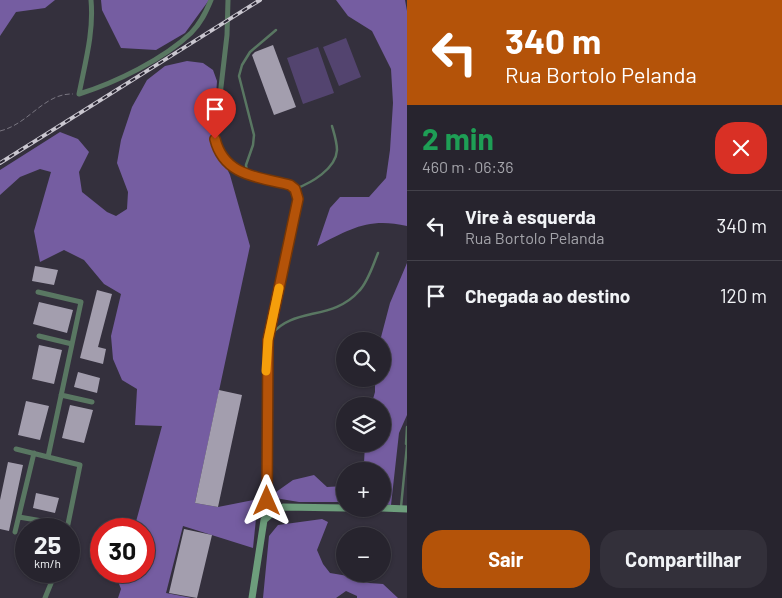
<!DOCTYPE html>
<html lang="pt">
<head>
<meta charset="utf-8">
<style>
  body { margin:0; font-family:Barlow,sans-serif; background:#33303a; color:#f1f3f6; height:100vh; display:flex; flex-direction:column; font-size:19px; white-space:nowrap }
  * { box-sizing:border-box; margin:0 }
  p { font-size:16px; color:#a4a4aa }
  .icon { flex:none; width:28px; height:28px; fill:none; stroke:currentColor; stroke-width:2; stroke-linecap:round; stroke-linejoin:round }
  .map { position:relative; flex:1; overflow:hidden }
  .details { display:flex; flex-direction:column; background:#27242e; width:375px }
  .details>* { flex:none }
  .hud { background:#b45309; color:#fff; overflow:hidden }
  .controls { position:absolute; left:336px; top:332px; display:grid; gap:10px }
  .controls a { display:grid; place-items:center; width:55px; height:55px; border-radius:50%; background:#27242e; box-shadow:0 1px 4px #0004,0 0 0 1px #43414a; font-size:25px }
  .speed { position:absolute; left:15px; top:518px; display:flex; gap:10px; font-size:25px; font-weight:700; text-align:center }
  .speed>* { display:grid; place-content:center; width:65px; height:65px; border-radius:50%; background:#27242e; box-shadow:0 1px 4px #0004,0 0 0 1px #43414a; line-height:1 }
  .speed small { font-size:12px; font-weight:400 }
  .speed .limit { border:8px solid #d22; background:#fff; color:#111 }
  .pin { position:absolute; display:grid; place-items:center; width:42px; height:42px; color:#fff; margin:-51px -21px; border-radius:50% 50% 50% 0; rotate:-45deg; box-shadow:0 0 5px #0007 }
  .pin .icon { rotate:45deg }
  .me { position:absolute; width:55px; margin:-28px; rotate:0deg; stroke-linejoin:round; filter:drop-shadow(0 0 4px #0008) }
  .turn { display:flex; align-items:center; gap:18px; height:105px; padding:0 15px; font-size:22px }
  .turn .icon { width:65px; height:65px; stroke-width:2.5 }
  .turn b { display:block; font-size:35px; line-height:42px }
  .round { display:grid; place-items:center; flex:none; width:52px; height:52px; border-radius:20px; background:#33303a }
  .overview { display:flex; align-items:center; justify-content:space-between; height:85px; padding:0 15px }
  h1 { font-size:30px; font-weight:700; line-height:38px; color:#1e9e55 }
  .cta { display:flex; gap:10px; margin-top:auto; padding:10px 15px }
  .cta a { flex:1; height:58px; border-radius:20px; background:#b45309; color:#fff; font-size:20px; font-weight:700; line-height:58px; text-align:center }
  .cta a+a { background:#33303a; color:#f1f3f6 }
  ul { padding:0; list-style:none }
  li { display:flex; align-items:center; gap:15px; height:70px; padding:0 15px; border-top:1px solid #43414a }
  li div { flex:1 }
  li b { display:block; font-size:19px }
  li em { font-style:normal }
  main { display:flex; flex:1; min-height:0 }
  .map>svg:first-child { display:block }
  .green { fill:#53446f }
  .forest { fill:#755da1 }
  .building { fill:#a39eae }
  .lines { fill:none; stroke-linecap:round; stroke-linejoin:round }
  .path { stroke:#797681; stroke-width:1; stroke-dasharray:5 2.5; stroke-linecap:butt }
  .lane { stroke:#597762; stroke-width:2.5 }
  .street { stroke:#597762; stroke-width:5 }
  .secondary { stroke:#6d9e7c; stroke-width:7 }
  .rail-casing { stroke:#cac7d0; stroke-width:4 }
  .rail { stroke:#2a2633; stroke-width:2; stroke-dasharray:5.5; stroke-linecap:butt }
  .route-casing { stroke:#753606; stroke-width:12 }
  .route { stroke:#b45309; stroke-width:9 }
  .slow { stroke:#f59e0b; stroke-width:9 }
</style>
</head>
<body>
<main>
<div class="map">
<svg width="407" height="598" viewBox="0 0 407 598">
  <rect width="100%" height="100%" fill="#34303d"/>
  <path class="green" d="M346 38 361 77 339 86 323 47Z
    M318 47 334 93 303 104 287 58Z"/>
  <path class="forest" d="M0 0H55L45 8 16 12 0 36Z
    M101 0H209L185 33 156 50 121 48 102 10Z
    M336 0H405L407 11V226C369 217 350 229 317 246L330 208 340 197H369L386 178 390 150 393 103 391 69 372 31 348 16Z
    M187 61 203 63 213 70 217 81 213 139 230 175 250 246 195 503 218 507 258 499 253 548 183 526 166 593 192 598H118L121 589 114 571H144V529H134L162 426 135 425 137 389 122 380 113 359 111 336 121 294 104 284 84 260 64 250 40 262 34 231 51 172 40 169 20 177 0 195V170L60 132 78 139 89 152 79 172 82 192 107 212 116 216 127 209 128 192 117 163 121 140 132 107 147 80 165 66Z
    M407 263V415L399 433 391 505 383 504 382 471H360L364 463 365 444H382V406H371L375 392V379H382V341H380L390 303Z
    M314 475 327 487 345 486V502H299L269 497 293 480Z
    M322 519 328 522 317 550 323 564 330 573 348 576 369 583 383 584 398 598H357V596L346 591 336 598H263L269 536 278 525Z"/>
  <path class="building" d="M273 45 296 107 274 115 252 55 255 52Z
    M35 266 58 270 54 285 32 281Z
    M97 290 112 294 98 347 106 349 103 364 80 358Z
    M39 302 73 310 67 333 33 324Z
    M39 345 62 350 54 384 32 379Z
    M78 372 100 378 97 393 74 387Z
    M219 390 242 395 218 507 195 503Z
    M26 401 49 406 40 440 18 435Z
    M70 405 93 410 84 443 62 438Z
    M8 462 23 465 9 531 0 529V500Z
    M36 493 59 498 55 513 33 508Z
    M184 529 212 535 197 598 169 593Z"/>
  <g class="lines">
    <path class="path" d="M0 131C29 124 44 93 73 94"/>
    <path class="lane" d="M247 173 246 165 253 145 254 135 239 76 242 65 250 52 276 30
      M295 189C311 183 336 169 337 150 337 142 334 133 332 126
      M272 334C293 307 333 321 359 291 368 282 373 265 378 253
      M406 444 407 427
      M401 507 407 445"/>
    <path class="street" d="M91 0C94 32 85 63 79 94 115 83 164 59 191 33 201 23 206 12 211 0
      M228 0 227 35 215 139C224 176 258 177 290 185L295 189 298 199 266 354 267 501 264 520
      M38 292 81 302 48 457
      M39 336 72 344
      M61 395 92 402
      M16 449 80 465 67 529
      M267 501 270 504 282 507
      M19 517 48 522
      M15 532 34 453
      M45 598 56 571"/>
    <path class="secondary" d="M382 508 407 509
      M252 598 264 520 272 513 283 507 345 508"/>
    <defs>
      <path id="rail" d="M0 163 260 0"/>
    </defs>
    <use href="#rail" class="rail-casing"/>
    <use href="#rail" class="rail"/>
  </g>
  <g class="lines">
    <defs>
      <path id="route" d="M215 139C224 176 258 177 290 185L295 189 298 199 268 340 267 501"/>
    </defs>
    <use href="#route" class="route-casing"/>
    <use href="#route" class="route"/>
    <path class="slow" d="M266 371 268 340 279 288"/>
  </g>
</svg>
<div class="controls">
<a><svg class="icon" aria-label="search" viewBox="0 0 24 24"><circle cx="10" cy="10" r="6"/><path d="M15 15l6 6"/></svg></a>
<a><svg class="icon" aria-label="layers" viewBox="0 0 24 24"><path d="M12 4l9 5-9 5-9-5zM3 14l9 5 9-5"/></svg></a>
<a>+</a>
<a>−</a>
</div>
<div class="speed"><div>25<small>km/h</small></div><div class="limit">30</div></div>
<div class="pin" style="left:215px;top:139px;background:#d93025"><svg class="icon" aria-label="arrive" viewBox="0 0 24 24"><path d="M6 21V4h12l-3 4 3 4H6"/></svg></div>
<svg class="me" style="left:267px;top:501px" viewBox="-20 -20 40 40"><path d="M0-17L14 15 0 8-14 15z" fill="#b45309" stroke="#fff" stroke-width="4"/></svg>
</div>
<section class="details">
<div class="hud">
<div class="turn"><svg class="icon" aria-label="left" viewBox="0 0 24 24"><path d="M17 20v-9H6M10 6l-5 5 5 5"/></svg><div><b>340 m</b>Rua Bortolo Pelanda</div></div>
</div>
<div class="overview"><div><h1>2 min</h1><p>460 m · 06:36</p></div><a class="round" style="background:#d93025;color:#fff"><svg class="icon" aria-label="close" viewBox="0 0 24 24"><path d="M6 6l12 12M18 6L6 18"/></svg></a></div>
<ul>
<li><svg class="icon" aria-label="left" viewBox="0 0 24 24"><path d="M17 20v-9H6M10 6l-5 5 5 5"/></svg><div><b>Vire à esquerda</b><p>Rua Bortolo Pelanda</p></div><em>340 m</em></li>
<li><svg class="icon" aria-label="arrive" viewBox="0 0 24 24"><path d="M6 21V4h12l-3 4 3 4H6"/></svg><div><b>Chegada ao destino</b></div><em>120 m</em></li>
</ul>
<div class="cta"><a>Sair</a><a>Compartilhar</a></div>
</section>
</main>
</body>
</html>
